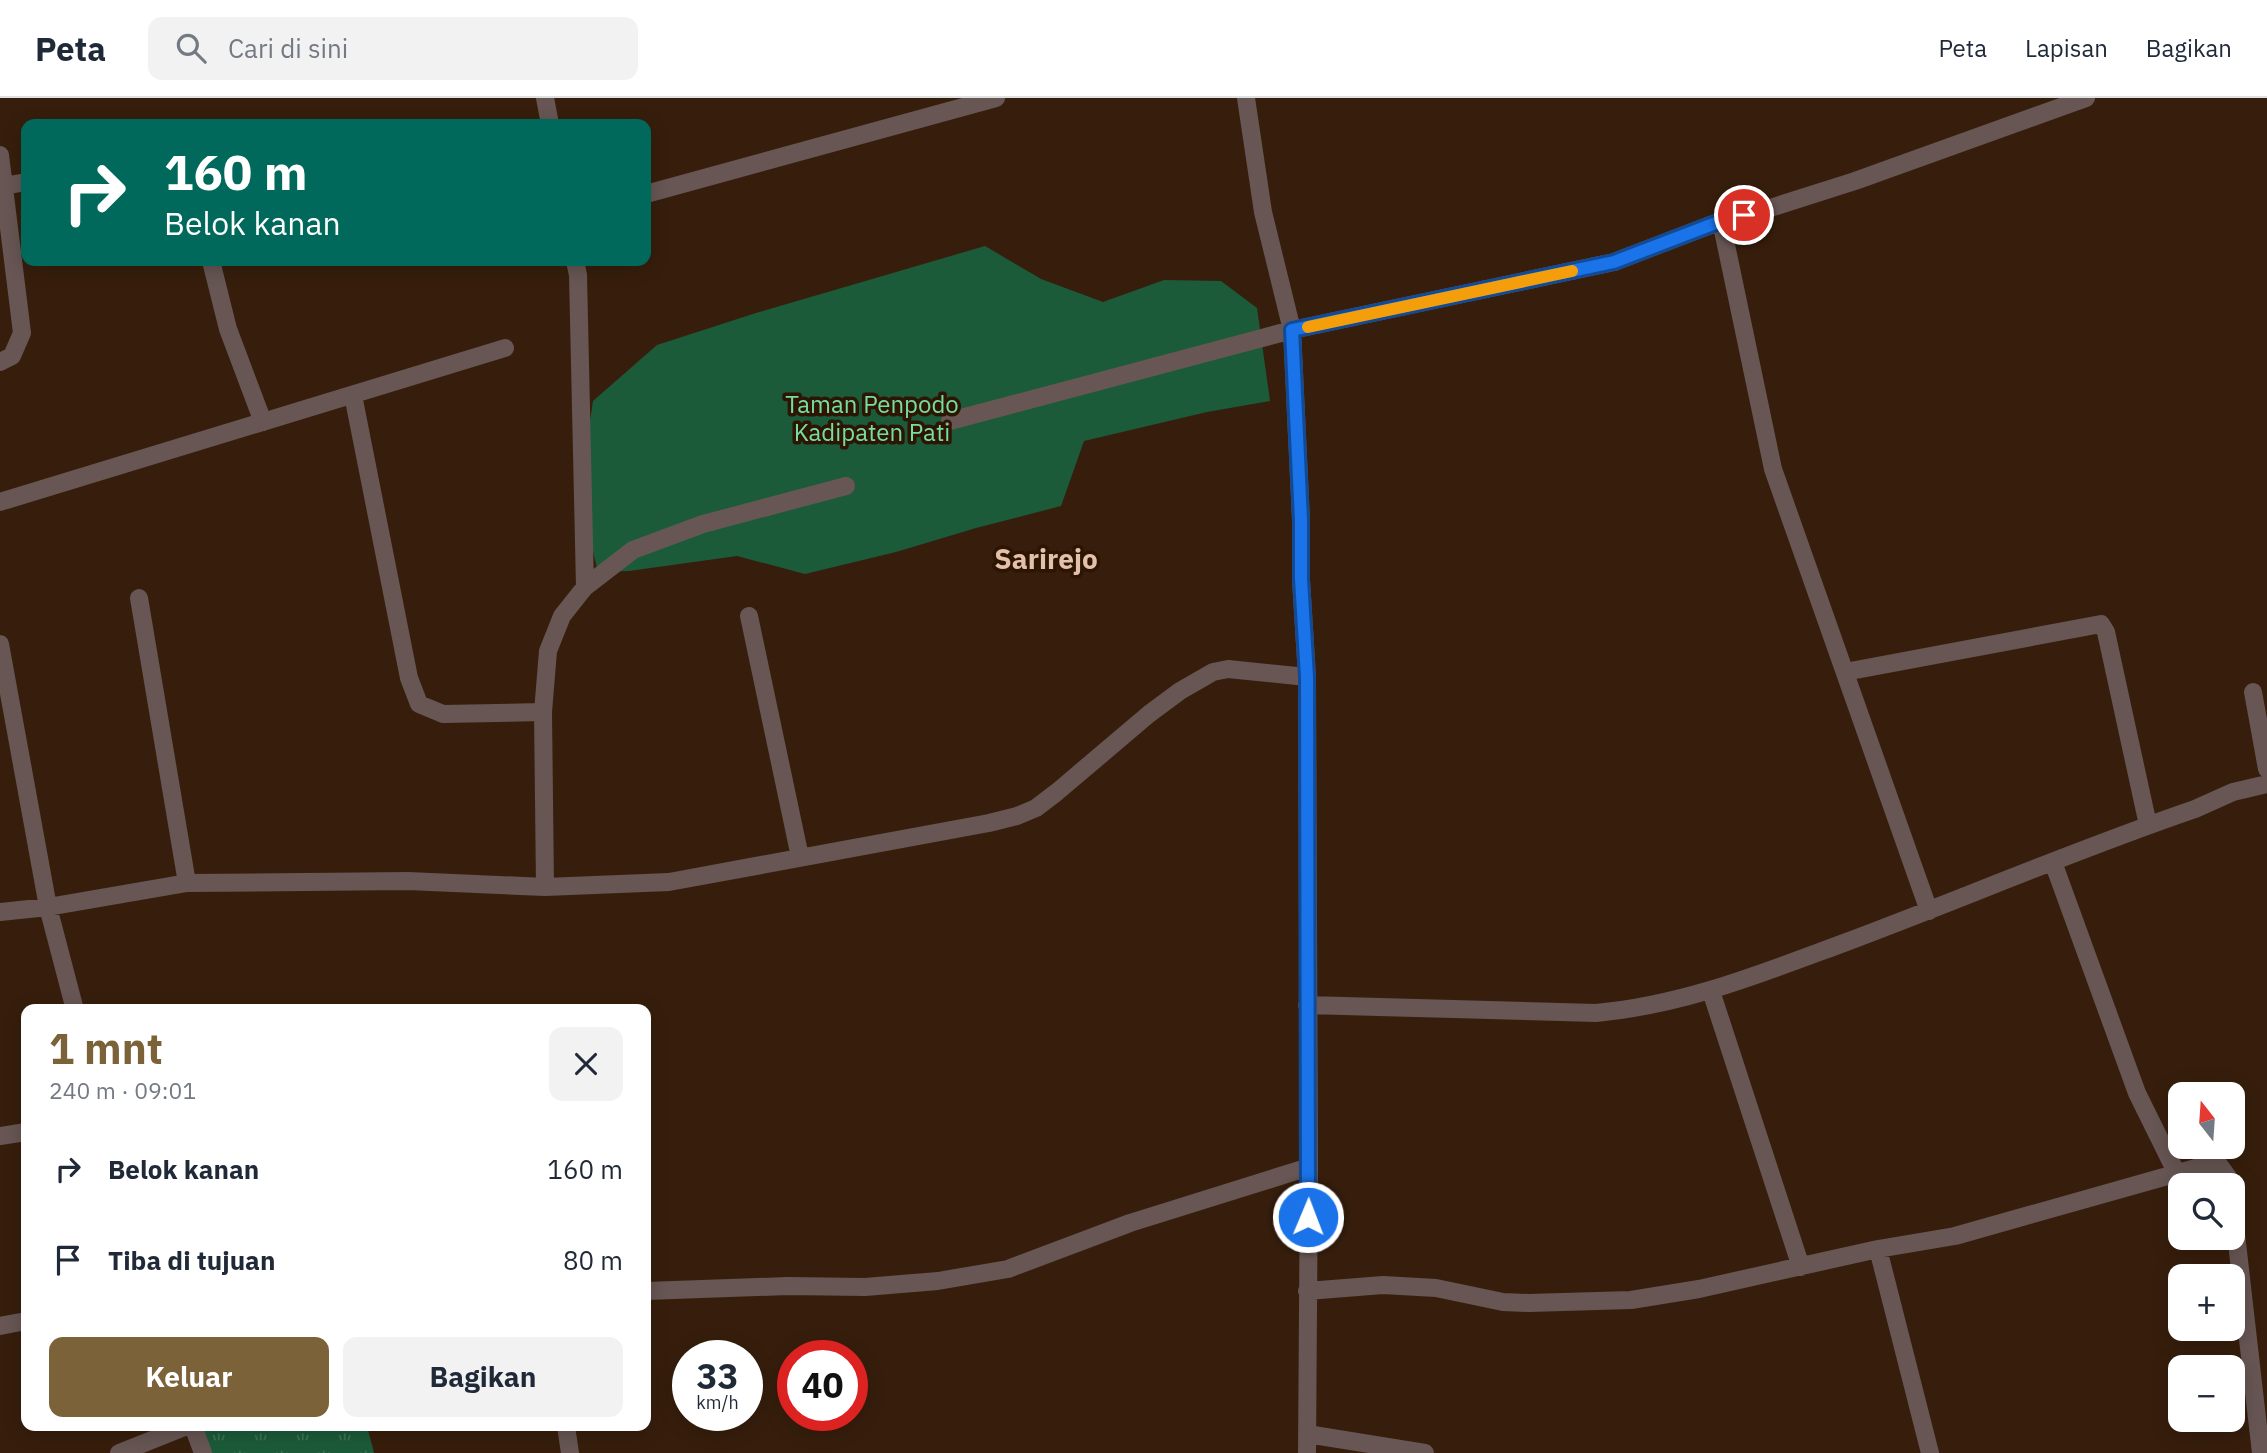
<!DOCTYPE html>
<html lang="id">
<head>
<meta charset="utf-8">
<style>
  body { margin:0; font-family:"IBM Plex Sans",sans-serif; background:#f2f2f3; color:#1f2937; height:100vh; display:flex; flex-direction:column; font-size:26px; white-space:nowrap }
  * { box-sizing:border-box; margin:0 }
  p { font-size:23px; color:#747a83 }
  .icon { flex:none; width:38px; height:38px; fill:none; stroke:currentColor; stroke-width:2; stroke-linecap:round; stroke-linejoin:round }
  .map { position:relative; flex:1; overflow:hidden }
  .drawer { position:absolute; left:21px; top:906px; width:630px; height:427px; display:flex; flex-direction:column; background:#fff; border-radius:14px; box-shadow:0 4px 18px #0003 }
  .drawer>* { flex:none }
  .guide { position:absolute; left:21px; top:21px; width:630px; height:147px; border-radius:14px; box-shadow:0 4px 18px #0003; background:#00695c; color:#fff; overflow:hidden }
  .needle { width:46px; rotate:343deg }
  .tools { position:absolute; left:2168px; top:984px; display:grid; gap:14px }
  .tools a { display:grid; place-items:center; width:77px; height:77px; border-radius:14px; background:#fff; box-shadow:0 4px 18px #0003; font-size:35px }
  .speed { position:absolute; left:672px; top:1242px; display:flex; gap:14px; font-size:35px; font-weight:700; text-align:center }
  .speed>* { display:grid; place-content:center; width:91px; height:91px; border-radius:50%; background:#fff; box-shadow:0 4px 18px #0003; line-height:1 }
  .speed small { font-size:18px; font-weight:400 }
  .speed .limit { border:10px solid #d22; background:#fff; color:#111 }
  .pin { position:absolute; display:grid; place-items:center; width:60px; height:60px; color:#fff; margin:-30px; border:4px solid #fff; border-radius:50%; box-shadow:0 2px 7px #0007 }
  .me { position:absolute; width:77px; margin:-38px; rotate:1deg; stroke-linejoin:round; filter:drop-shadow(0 0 5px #0008) }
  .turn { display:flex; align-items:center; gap:24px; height:147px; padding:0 28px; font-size:32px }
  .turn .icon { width:91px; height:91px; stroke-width:2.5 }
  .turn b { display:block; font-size:49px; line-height:60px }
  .round { display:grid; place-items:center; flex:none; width:74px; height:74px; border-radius:14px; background:#f2f2f3 }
  .headline { display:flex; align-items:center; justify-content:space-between; height:119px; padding:0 28px }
  h1 { font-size:42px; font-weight:700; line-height:52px; color:#7c6239 }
  .cta { display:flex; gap:14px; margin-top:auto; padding:14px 28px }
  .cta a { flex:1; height:80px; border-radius:14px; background:#7c6239; color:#fff; font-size:28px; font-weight:700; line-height:80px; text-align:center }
  .cta a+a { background:#f2f2f3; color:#1f2937 }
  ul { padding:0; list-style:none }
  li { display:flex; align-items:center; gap:21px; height:91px; padding:0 28px }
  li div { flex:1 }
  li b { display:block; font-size:26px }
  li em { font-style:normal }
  header { display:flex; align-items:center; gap:42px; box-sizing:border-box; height:98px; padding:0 35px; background:#fff; border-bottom:2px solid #e0e1e3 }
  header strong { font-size:33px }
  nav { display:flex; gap:38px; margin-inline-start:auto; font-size:24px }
  .search { width:490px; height:63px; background:#f2f2f3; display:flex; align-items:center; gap:18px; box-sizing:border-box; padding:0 24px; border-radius:14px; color:#747a83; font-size:26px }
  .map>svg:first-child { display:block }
  .grass { fill:url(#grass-tufts) }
  .park { fill:#1b5b39 }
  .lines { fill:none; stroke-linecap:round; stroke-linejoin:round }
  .minor { stroke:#675654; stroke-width:18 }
  .route-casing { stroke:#114b97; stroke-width:18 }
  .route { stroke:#1a73e8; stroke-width:12 }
  .slow { stroke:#f59e0b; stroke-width:12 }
  .labels { text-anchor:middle; stroke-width:7; stroke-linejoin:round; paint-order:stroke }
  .park-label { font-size:24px; fill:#76dda1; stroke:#2d1403 }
  .quarter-label { font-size:28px; font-weight:bold; fill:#e2c0aa; stroke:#2d1403 }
</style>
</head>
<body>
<header>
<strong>Peta</strong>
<div class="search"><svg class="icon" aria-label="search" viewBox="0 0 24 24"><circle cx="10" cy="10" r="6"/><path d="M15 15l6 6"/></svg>Cari di sini</div>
<nav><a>Peta</a><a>Lapisan</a><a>Bagikan</a></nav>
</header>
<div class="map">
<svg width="2267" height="1355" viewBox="0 0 2267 1355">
  <defs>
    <pattern id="grass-tufts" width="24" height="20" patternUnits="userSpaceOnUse" patternTransform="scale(1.75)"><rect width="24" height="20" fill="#1b5b39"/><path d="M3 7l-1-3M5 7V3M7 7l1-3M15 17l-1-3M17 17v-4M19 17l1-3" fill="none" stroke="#3c7254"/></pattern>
  </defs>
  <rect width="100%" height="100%" fill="#371e0c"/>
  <path class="grass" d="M193 1328H367L374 1355H203Z"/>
  <path class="park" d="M985 148 1041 181 1103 204 1164 182 1221 183 1257 210 1270 303 1207 314 1084 343 1061 408 976 430 896 454 805 476 737 458 629 473 598 474 579 396 593 303 657 247 756 215Z"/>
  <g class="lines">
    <path class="minor" d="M545 0 550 26
      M1246 0 1263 114 1292 232 1301 422V482L1307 579 1309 1069 1307 1355
      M0 57 22 235 12 258 0 264
      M4 88 26 84
      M646 96 996 0
      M1721 123 1773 371 1929 813
      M211 163 228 231 263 324
      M575 163 578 177 585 489
      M353 297 409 580 419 606 443 616 543 614
      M950 323 1292 232 1614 164 1721 123 1767 111 1855 83 2086 0
      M0 404 505 250
      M139 500 187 785
      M749 518 800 759
      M0 546 48 809 75 912
      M1845 574 2101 526 2106 534 2148 727
      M2253 594 2267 671
      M2053 764 2137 995 2176 1074
      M545 789 543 614 548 553 562 518 585 489 633 452 703 426 846 388
      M0 814 48 809 187 785 408 783 545 789 669 784 989 725 1017 718 1036 710 1057 694 1149 616 1180 593 1213 574 1228 571 1307 579
      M1711 893 1801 1169
      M1307 907 1596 915C1683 907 1760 876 1841 846 1959 802 2075 752 2195 711L2233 694 2267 686
      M0 1038 26 1034
      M2233 1110 2261 1355
      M1878 1151 1930 1355
      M646 1193 788 1188 865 1189 938 1183 1008 1171 1130 1125 1309 1069
      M1307 1193 1383 1187 1436 1190 1503 1204 1529 1205 1631 1202 1699 1191 1878 1151 1955 1138 2217 1064 2230 1082 2231 1087
      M0 1228 26 1223
      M193 1328 203 1355
      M566 1328 570 1355
      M1307 1336 1425 1355
      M119 1355 187 1328"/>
  </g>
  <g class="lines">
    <defs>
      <path id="route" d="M1308 1119 1307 579 1301 481V422L1292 232 1614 164 1721 123 1744 117"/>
    </defs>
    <use href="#route" class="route-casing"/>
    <use href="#route" class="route"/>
    <path class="slow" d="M1308 229 1572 173"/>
  </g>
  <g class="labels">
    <g class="park-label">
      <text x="872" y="315">Taman Penpodo<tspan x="872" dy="28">Kadipaten Pati</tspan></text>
    </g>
    <g class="quarter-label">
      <text x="1046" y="471">Sarirejo</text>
    </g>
  </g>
</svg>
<div class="tools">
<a><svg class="needle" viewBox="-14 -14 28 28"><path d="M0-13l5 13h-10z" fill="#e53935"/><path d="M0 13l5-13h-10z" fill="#747a83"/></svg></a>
<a><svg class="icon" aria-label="search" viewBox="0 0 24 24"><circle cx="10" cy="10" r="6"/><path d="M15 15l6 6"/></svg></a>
<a>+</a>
<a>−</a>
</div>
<div class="speed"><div>33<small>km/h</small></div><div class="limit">40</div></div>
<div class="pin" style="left:1744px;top:117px;background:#d93025"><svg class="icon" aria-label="arrive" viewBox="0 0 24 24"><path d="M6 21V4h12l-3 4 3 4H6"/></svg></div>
<svg class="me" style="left:1308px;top:1119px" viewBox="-20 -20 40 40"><circle r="17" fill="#1a73e8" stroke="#fff" stroke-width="3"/><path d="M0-11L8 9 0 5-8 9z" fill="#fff"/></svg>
<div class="guide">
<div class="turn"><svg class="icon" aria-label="right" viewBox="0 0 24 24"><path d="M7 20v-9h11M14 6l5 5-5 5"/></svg><div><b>160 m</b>Belok kanan</div></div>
</div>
<section class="drawer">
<div class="headline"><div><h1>1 mnt</h1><p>240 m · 09:01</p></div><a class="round"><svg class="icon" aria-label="close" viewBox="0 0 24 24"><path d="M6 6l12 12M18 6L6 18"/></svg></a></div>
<ul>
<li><svg class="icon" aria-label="right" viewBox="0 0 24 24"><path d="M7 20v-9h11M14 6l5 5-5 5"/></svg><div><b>Belok kanan</b></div><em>160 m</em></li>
<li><svg class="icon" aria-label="arrive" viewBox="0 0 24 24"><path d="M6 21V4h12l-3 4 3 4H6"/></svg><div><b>Tiba di tujuan</b></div><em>80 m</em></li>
</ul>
<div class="cta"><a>Keluar</a><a>Bagikan</a></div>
</section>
</div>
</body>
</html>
